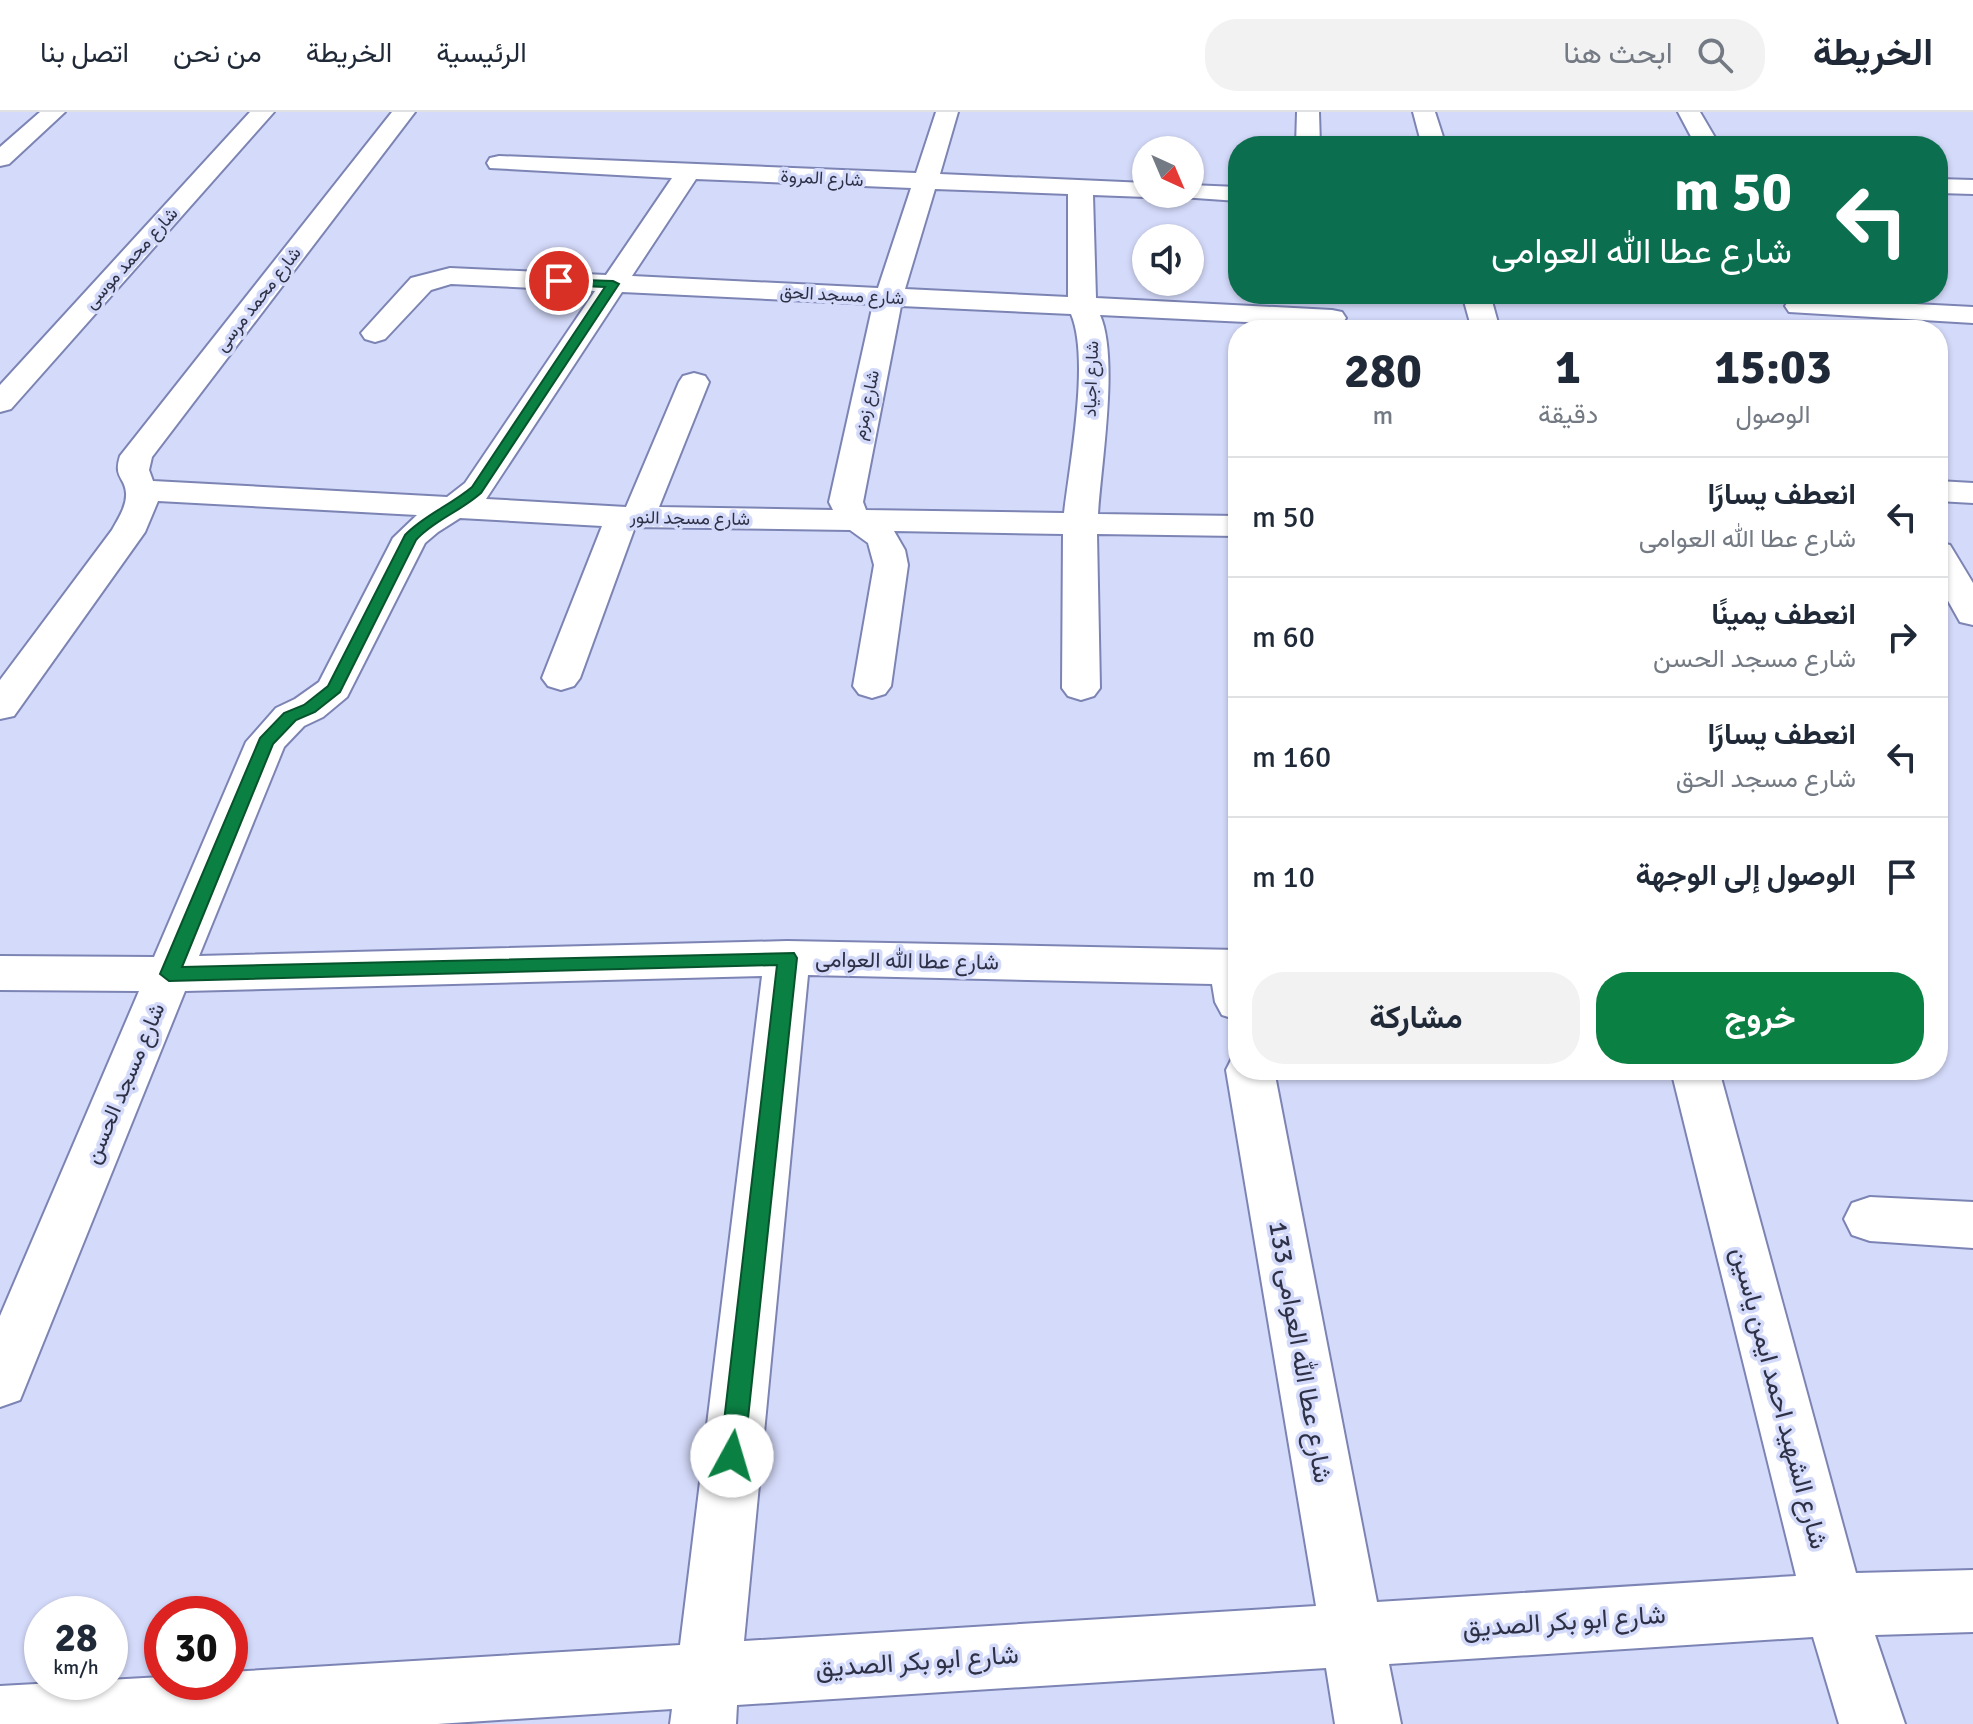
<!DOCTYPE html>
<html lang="ar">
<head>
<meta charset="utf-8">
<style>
  body { margin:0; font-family:Signika,Vazirmatn,sans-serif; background:#f2f2f3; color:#1f2937; direction:rtl; height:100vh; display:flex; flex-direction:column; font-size:30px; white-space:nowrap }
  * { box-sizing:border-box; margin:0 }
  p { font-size:26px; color:#747a83 }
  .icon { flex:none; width:44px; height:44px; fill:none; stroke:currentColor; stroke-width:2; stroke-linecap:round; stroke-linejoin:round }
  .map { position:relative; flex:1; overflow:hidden; direction:ltr }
  .drawer { position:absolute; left:1228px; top:208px; width:720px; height:760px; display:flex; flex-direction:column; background:#fff; border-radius:32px; box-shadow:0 2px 6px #0004; direction:rtl }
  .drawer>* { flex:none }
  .guide { position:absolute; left:1228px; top:24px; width:720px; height:168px; border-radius:32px; box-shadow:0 2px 6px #0004; direction:rtl; background:#0b6e4f; color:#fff; overflow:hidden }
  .needle { width:52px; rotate:136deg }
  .tools { position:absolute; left:1132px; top:24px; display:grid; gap:16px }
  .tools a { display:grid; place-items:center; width:72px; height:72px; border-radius:50%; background:#fff; box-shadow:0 2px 6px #0004; font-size:40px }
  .speed { position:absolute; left:24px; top:1484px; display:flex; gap:16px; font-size:40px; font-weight:700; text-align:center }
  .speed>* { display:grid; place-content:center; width:104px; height:104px; border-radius:50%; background:#fff; box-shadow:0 2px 6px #0004; line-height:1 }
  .speed small { font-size:20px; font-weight:400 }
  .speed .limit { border:12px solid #d22; background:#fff; color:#111 }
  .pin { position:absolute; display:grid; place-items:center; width:68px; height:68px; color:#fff; margin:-34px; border:4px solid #fff; border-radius:50%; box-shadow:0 2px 8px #0007 }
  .me { position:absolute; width:88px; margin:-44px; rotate:6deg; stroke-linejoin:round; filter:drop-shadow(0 0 6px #0008) }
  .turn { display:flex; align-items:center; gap:28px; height:168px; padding:0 24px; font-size:36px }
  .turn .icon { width:104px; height:104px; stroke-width:2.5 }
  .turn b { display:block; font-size:56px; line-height:68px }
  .eta { display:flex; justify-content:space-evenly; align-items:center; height:136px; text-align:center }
  .eta b { font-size:48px; font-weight:700; line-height:56px }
  .cta { display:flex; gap:16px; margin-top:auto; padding:16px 24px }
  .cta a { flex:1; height:92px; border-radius:32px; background:#0b8043; color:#fff; font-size:32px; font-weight:700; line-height:92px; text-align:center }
  .cta a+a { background:#f2f2f3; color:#1f2937 }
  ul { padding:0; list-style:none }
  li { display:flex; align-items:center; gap:24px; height:120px; padding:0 24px; border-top:2px solid #e0e1e3 }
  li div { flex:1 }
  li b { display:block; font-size:30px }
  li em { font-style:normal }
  header { display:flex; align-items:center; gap:48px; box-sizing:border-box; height:112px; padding:0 40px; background:#fff; border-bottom:2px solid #e0e1e3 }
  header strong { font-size:38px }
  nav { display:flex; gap:44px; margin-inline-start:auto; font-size:28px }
  .search { width:560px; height:72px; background:#f2f2f3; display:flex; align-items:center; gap:20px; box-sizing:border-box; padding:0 28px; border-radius:32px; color:#747a83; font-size:30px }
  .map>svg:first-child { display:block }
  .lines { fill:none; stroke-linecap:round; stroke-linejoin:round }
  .minor-casing { stroke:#7c84b4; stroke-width:4 }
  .minor { fill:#fff; fill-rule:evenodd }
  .route { fill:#0b8043; stroke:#07532c; stroke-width:2 }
  .labels { text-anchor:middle; stroke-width:7; stroke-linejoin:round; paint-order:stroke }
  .far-street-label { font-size:18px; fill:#2e3146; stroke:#d4dafa }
  .street-label { font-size:22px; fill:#2e3146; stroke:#d4dafa }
  .near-street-label { font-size:26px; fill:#2e3146; stroke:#d4dafa }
</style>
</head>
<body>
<header>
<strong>الخريطة</strong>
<div class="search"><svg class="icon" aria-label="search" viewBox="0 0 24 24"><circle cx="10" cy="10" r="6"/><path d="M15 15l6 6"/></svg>ابحث هنا</div>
<nav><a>الرئيسية</a><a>الخريطة</a><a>من نحن</a><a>اتصل بنا</a></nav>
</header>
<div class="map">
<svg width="1973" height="1612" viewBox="0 0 1973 1612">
  <rect width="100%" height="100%" fill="#d4dafa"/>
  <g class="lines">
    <defs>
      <path id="minor" d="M40 0H65L9 52 0 54V35Z
        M250 0H274L11 297 0 300V273Z
        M392 0H415L152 345 149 358 153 369 447 385 465 371 595 179 451 172 431 178 385 227 375 230 365 227 361 221 411 166 450 156 606 163 672 66 490 56 487 51 490 46 499 44 916 61 936 0H958L940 62 1146 71V82H1156L1146 85 1093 83 1096 186 1332 198 1342 200 1346 206 1342 212 1332 214 1100 203C1119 246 1101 352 1098 402L1238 404V424L1097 422 1100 576 1094 584 1081 588 1068 584 1062 576 1063 422 894 419 905 438 908 453 891 574 885 582 872 586 859 582 853 574 874 453 868 431 850 418 635 415 580 566 574 574 561 578 548 574 542 566 602 414 460 406 438 420 425 431 347 585 323 605 304 614 284 635 199 844 787 829 1238 838V908L1222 903 1215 890 1212 872 808 863 744 1529 1316 1494 1226 958 1233 944 1238 943V958H1274L1377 1490 1796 1464 1671 958H1719L1856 1461 1973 1458V1520L1875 1523 1905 1612H1839L1813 1525 1389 1552 1401 1612H1335L1326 1556 737 1593 736 1612H670L672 1597 437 1612H0V1574L162 1565V1570H230V1560L680 1533 762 864 185 879 20 1288 0 1295V1204L139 879 0 878V844L154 845 246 630 276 596 295 587 319 570 393 426 417 403 158 389 145 420 14 604 0 607V568L112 418C118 407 127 394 126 381 125 365 113 366 120 344ZM696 67 911 76 878 176 632 164ZM935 77 1068 82V185L905 177ZM622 180 873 192 829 390 833 398 659 395 709 270 705 264 694 261 683 264 679 270 626 395 486 387ZM901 194 1071 202C1090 246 1070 350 1064 401L866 398 863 390Z
        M1297 0H1319L1320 34H1296Z
        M1413 0H1435L1446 34H1422Z
        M1678 0H1700L1720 34H1696Z
        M1938 67 1973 68V82L1938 81Z
        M1190 73 1238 75V89L1181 85 1179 82H1190Z
        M1462 182H1490L1500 218H1472Z
        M1799 186 1973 195V211L1789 200 1785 194 1789 188Z
        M1938 369 1973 371V391L1938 389Z
        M1938 430 1950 433 1973 471V513L1960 510 1938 471Z
        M1870 1085 1973 1090V1136L1870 1129 1852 1123 1844 1107 1852 1091Z"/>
    </defs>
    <use href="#minor" class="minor-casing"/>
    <use href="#minor" class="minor"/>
  </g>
  <path class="route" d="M555 167 613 169 619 172 481 381C461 399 433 409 416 428L340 580 315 600 296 608 273 632 182 855 794 841 797 846 744 1344 740 1352 732 1356 723 1352 720 1344 777 853 169 869 160 862 260 626 284 601 304 593 328 574 405 423C424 403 451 393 472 375L605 175 559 173 555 172Z"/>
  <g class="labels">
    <g class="far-street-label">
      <text transform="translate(822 66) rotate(3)" y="6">شارع المروة</text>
      <text transform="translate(131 146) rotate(-48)" y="6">شارع محمد موسى</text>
      <text transform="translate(842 183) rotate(3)" y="6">شارع مسجد الحق</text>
      <text transform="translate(258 187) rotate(-52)" y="6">شارع محمد مرسى</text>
      <text transform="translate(1091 267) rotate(-88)" y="6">شارع اجياد</text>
      <text transform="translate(866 293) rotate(-78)" y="6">شارع زمزم</text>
      <text transform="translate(690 406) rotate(1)" y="6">شارع مسجد النور</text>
    </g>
    <g class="street-label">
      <text transform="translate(907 848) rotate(1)" y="8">شارع عطا الله العوامى</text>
      <text transform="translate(124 971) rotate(-67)" y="8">شارع مسجد الحسن</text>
    </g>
    <g class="near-street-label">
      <text transform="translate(1301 1240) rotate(80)" y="9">شارع عطا الله العوامى 133</text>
      <text transform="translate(1780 1286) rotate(75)" y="9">شارع الشهيد احمد ايمن ياسين</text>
      <text transform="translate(1564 1509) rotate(-4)" y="9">شارع ابو بكر الصديق</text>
      <text transform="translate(917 1549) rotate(-4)" y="9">شارع ابو بكر الصديق</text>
    </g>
  </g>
</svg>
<div class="tools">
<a><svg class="needle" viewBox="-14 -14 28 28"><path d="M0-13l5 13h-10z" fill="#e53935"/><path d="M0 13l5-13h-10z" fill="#747a83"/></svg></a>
<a><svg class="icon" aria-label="sound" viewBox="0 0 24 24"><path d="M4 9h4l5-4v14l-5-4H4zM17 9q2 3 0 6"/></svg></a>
</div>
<div class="speed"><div>28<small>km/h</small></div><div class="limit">30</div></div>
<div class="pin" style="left:559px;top:169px;background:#d93025"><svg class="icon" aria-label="arrive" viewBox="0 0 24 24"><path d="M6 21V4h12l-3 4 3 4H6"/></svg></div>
<svg class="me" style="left:732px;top:1344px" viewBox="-20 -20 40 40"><circle r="19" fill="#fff"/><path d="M0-13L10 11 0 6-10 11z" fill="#0b8043"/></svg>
<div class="guide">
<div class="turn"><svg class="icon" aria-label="left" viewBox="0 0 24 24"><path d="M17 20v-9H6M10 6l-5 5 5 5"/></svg><div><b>50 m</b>شارع عطا الله العوامى</div></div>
</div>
<section class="drawer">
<div class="eta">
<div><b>15:03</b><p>الوصول</p></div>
<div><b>1</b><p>دقيقة</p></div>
<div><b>280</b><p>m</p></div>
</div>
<ul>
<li><svg class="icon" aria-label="left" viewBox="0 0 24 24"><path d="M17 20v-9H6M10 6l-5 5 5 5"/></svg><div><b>انعطف يسارًا</b><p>شارع عطا الله العوامى</p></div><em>50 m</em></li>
<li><svg class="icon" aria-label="right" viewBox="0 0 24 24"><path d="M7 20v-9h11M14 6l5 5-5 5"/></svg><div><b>انعطف يمينًا</b><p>شارع مسجد الحسن</p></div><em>60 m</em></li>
<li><svg class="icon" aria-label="left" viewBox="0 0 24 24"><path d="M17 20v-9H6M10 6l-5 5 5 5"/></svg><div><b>انعطف يسارًا</b><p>شارع مسجد الحق</p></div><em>160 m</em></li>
<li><svg class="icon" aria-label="arrive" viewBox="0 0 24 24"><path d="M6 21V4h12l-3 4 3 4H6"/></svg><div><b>الوصول إلى الوجهة</b></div><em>10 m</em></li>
</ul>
<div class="cta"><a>خروج</a><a>مشاركة</a></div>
</section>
</div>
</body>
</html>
